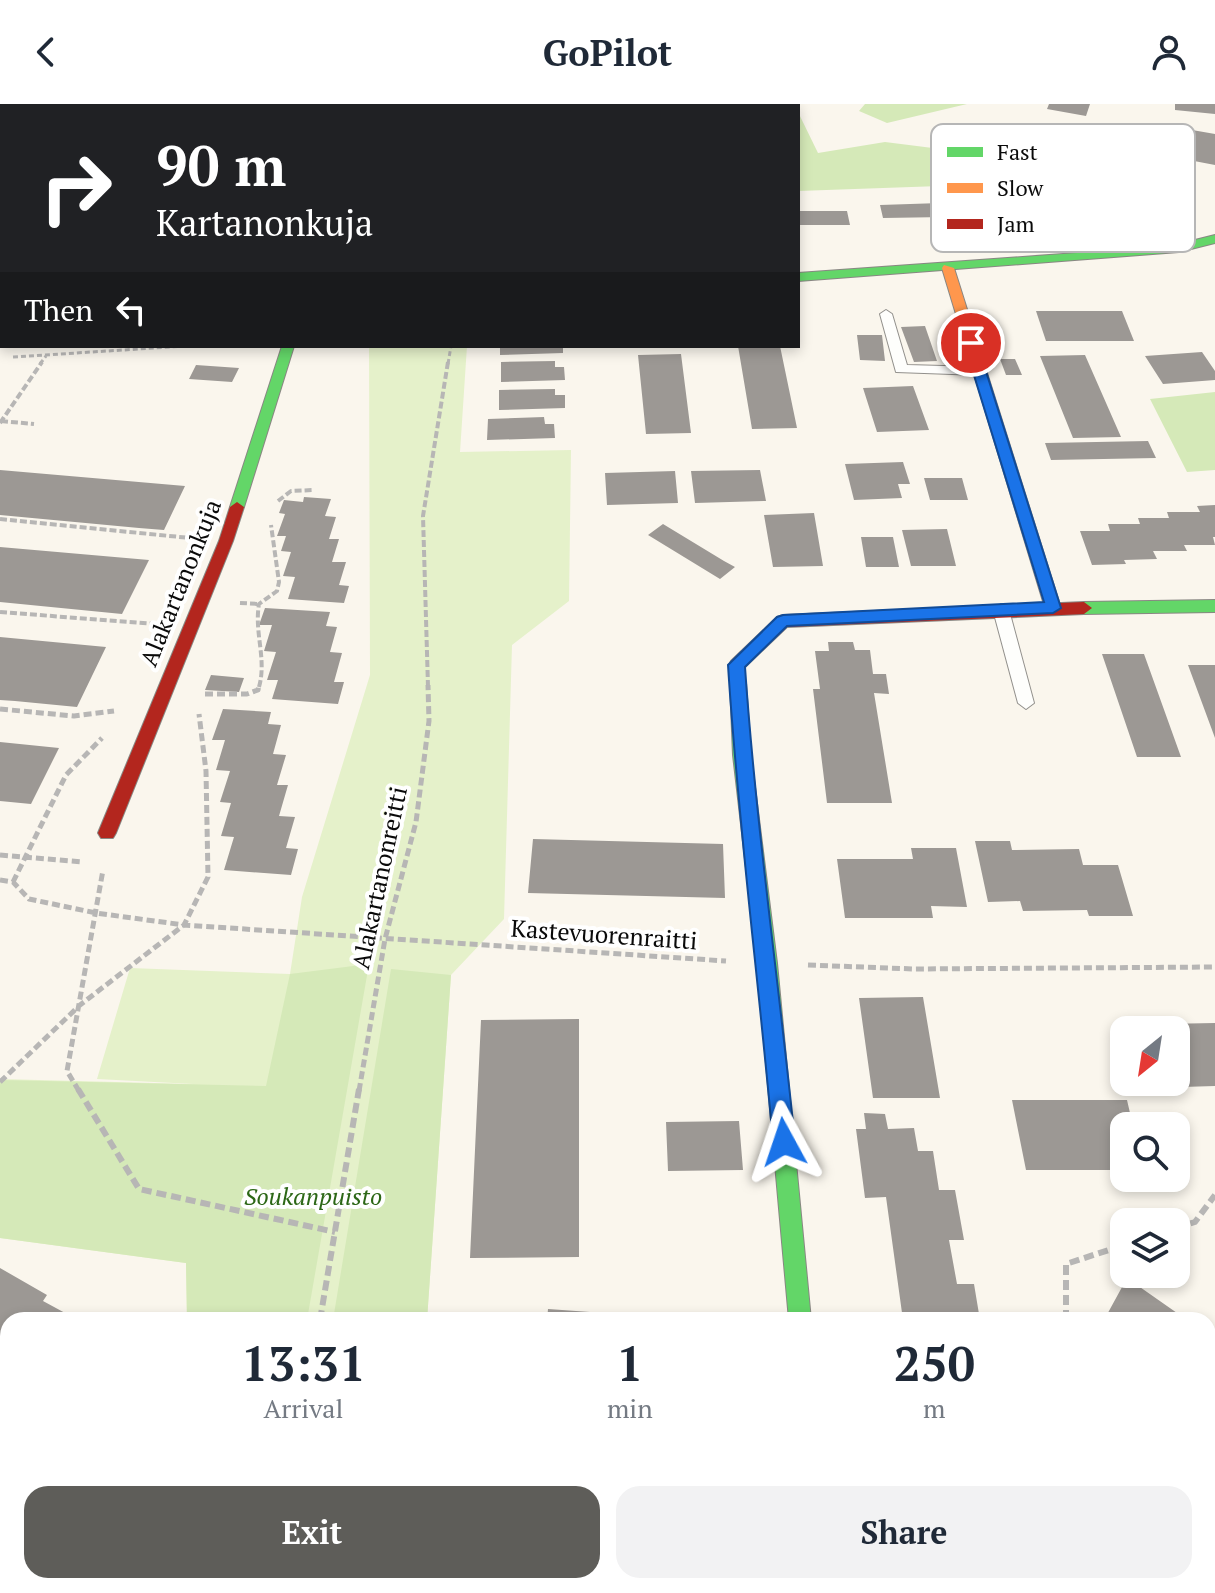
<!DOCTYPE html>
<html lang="en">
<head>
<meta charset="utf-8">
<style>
  body { margin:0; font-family:"PT Serif",serif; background:#f2f2f3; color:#1f2937; height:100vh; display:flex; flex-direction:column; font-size:30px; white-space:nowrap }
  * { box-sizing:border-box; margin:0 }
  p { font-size:26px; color:#747a83 }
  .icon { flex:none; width:44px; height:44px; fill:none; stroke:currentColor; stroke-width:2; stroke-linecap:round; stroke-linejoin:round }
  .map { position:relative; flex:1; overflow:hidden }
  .side { position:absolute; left:0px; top:1208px; width:1216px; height:282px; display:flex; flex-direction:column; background:#fff; border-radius:24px 24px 0 0; box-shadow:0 4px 12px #0003 }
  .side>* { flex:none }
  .guide { position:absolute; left:0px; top:0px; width:800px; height:244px; box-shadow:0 4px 12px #0003; background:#202124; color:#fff; overflow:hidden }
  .needle { width:52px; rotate:210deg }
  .fabs { position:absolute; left:1110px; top:912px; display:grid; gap:16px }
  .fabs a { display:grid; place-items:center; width:80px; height:80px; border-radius:16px; background:#fff; box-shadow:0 4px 12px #0003; font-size:40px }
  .pin { position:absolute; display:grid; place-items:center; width:68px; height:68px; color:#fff; margin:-34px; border:4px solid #fff; border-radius:50%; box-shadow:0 2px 8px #0007 }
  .me { position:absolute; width:88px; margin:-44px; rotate:355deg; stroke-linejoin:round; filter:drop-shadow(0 0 6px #0008) }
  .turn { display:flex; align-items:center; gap:28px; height:168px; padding:0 24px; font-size:36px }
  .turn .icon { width:104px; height:104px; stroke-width:2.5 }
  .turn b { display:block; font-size:56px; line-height:68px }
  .then { display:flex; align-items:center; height:76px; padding:0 24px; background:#0003; gap:16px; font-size:30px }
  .eta { display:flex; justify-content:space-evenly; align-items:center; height:136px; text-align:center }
  .eta b { font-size:48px; font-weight:800; line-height:56px }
  .cta { display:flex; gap:16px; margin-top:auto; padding:16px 24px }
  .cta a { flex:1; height:92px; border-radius:24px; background:#5e5d59; color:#fff; font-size:32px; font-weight:800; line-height:92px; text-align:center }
  .cta a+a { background:#f2f2f3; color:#1f2937 }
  header { display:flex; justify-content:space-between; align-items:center; height:104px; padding:0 24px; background:#fff; font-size:36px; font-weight:800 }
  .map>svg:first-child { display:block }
  .green { fill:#e5f1ca }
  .forest { fill:#d5e9b8 }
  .building { fill:#9c9894 }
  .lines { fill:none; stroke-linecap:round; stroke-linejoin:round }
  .lane-casing { stroke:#92908c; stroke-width:2 }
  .street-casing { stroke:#92908c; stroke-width:2 }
  .fast-casing { stroke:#898783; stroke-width:2 }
  .slow-casing { stroke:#898783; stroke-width:2 }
  .jam-casing { stroke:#898783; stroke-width:2 }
  .path-far3 { stroke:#b7b6b5; stroke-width:3; stroke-dasharray:5 3; stroke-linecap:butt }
  .path-far2 { stroke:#b7b6b5; stroke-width:4; stroke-dasharray:7 3; stroke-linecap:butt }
  .path-far1 { stroke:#b7b6b5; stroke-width:5; stroke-dasharray:8 4; stroke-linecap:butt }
  .path { stroke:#b7b6b5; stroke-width:6; stroke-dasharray:10 5; stroke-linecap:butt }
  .lane { fill:#fefefc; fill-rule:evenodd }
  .street { fill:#fefefc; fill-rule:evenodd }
  .fast { fill:#63d668; fill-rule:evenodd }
  .slow { fill:#ff974d; fill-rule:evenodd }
  .jam { fill:#b3261e; fill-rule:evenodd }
  .route { fill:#1a73e8; stroke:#114b97; stroke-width:2 }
  .labels { text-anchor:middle; stroke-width:8; stroke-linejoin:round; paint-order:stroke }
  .street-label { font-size:24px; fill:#0a0a0a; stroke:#fff }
  .park-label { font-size:24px; font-style:italic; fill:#2c6716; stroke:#fff }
  .key { fill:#fff; stroke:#b6b6b6; stroke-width:2 }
  .key-label { font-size:22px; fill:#0a0a0a }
</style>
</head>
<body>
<header><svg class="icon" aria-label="back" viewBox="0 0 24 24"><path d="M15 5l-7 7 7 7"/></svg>GoPilot<svg class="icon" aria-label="person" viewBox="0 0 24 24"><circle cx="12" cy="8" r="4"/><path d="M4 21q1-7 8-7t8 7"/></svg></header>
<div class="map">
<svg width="1215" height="1489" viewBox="0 0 1215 1489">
  <rect width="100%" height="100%" fill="#faf6ed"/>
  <path class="green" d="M369 242H467L460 348 571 346 569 497 512 541 504 815 451 871 427 1216H187L186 1159 0 1134V975L193 980 97 975 130 864 290 870 302 793 370 571Z"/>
  <path class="forest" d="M231 0H795L796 2H233Z
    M865 0H967L887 19 859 7Z
    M798 8 818 49 885 38 1020 55 1023 79 798 87Z
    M1215 288V366L1187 368 1150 295Z
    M369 860 307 1216H187L186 1159 0 1134V976L266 982 290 870Z
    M391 865 451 871 427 1216H333Z
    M189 1482H272L273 1489H190Z
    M301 1482H409V1489H303Z"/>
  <path class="building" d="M1049 0H1090L1086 12 1047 5Z
    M1175 0H1215V10L1175 6Z
    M1175 23 1215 30V61L1168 52Z
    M971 98H1003L1008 112 883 114 880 101Z
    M798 107H847L850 121H798Z
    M1036 207H1122L1134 237H1046Z
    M925 222 937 257 914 258 901 223Z
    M857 231H882L885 257 860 256Z
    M500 242H563V249L500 251Z
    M738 242H780L797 324 752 325Z
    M1202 248 1215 267V276L1163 280 1145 252Z
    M681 250 691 329 646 330 638 251Z
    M1085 251 1121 333 1073 334 1040 252Z
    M1000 255H1015L1022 271H1006Z
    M555 257V263H564L565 276 501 278V258Z
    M196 261 239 264 232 278 189 275Z
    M913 282 929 326 877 328 863 284Z
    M555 285V291H565V304L499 306V286Z
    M544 313 545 320H554L555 334 487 336 488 315Z
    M1148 337 1156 354 1051 356 1045 339Z
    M903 358 910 380H898L902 394 854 396 845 360Z
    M0 366 185 382 164 426 139 424 0 411Z
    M760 366 766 397 695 399 691 367Z
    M675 367 678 399 607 401 605 369Z
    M924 374H962L968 396H930Z
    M304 393 331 395 325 412 336 413 329 435H339L332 458H346L339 481 349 482 344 499 288 495 295 473 283 472 291 448 281 447 286 432H277L285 410 279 409 284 396 303 398Z
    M1215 401V433H1213L1215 441H1184L1187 447H1153L1157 455 1124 456 1126 460 1092 461 1080 427H1110L1108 420H1140L1138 414H1169L1167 408H1200L1197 402Z
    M814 409 823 462 773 463 764 411Z
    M663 420 724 457 735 463 720 475 648 431Z
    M947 425 956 462H911L902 426Z
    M861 433H893L899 463H866Z
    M0 443 149 456 122 510 0 498Z
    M265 504 330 508 326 522 337 523 330 548 342 549 334 578H344L338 600 272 595 278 576H267L276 548 264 547 272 521H259Z
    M0 533 106 543 77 603 15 597 0 596Z
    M828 538H853L855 546H870L873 570H886L889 590 874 589 892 699H827L813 585H820L815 547H829Z
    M1102 550H1144L1181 653H1137Z
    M1188 561H1215V634Z
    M211 571 244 574 239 588 205 586Z
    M223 605 271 608 268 620 281 621 273 650 286 651 277 681H288L279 712 295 713 286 744 298 745 291 771 224 766 234 733 221 732 231 699 220 698 230 667 216 666 225 636H212Z
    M0 638 59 644 31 700 0 697Z
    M533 735 723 740 725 794 528 789Z
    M975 737H1010L1012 746 1079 745 1083 761H1118L1133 812H1089L1087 806 1023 807 1020 797 988 798Z
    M911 744H956L967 803 931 802 933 814H845L837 755H913Z
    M923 893 940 994H873L859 894Z
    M579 915V1153L470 1154 481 916Z
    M1215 919V982L1182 983 1176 962V926H1165L1163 920Z
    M1012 996H1127L1133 1022H1124V1066H1026Z
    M864 1009 885 1010 888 1025 914 1024 918 1047H933L939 1086H955L964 1136H949L957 1180H974L980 1216H903L886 1093 865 1094 856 1025H866Z
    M739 1017 743 1066 668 1067 666 1018Z
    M0 1164 47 1191 43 1197 78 1216H8V1270L0 1266Z
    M1127 1174 1187 1216H1104Z
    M548 1205 646 1212 645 1216H547Z
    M1208 1230 1215 1235V1335L1208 1330Z
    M8 1416V1482H16L14 1489H0V1437Z
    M80 1482H158L156 1489H78Z
    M459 1482H544L545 1489H449L448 1485Z
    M579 1482H676L678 1489H581Z"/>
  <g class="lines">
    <defs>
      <path id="lane" d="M886 206 892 210 907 261 980 263 987 267 980 271 896 268 880 210Z
        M1001 500 1009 506 1034 599 1026 605 1018 599 993 506Z"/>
      <path id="street" d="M825 1482H875L877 1489H827Z"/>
      <path id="fast" d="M1215 131V139L1179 148 798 177V169L1105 147 1179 140Z
        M0 226H2V234H0Z
        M282 242H294L244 403 237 408 232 406 230 403Z
        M1215 496V508L1084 510 1076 504 1084 498Z
        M738 573 746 579 751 651 777 859 811 1216H789L757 859 733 651 730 579Z"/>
      <path id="slow" d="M944 161 954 164 1061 504 1059 508H1047L1045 504 942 164Z"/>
      <path id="jam" d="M237 398 244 403 233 437 116 729 113 734H101L98 729 219 437 230 403Z
        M1084 498 1092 504 1084 510 787 523 745 563 744 583H732L729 561 731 557 777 513 783 511Z"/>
    </defs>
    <use href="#lane" class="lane-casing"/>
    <use href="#street" class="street-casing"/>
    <use href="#fast" class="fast-casing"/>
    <use href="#slow" class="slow-casing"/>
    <use href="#jam" class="jam-casing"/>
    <path class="path-far3" d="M13 253 186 242
      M40 260 46 252
      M448 260 451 242"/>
    <path class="path-far2" d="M1 317 34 320
      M0 319 42 258
      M278 397 291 387 313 386
      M0 415 190 434
      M240 499 259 500
      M0 508 155 520
      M259 583C267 555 254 529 259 500L277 487 279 478 271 421
      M428 583 423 412 448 258"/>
    <path class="path-far1" d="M205 590H247L258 586 259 581
      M0 605 74 612 114 607
      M0 751 83 758
      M0 776 13 778 29 795 96 809 184 821 726 857
      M13 778 66 671 102 634
      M808 861 914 865 1215 863
      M0 978 80 901 184 821 208 773 206 667 199 610
      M79 987 67 967 103 766
      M359 987 385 835 416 718 429 617 428 581"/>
    <path class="path" d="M78 985 139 1085 335 1128
      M1176 1124 1195 1118 1215 1091
      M320 1216 359 985
      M1066 1216V1160L1124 1141
      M291 1482 292 1489"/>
    <use href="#lane" class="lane"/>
    <use href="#street" class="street"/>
    <use href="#fast" class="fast"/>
    <use href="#slow" class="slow"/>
    <use href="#jam" class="jam"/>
  </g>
  <path class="route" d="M971 235 977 239 1061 504 1053 509 787 522 745 563C756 722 779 879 795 1038L791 1045 784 1048 777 1045 773 1038C759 879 738 720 728 561L777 513 783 511 1044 498 964 239Z"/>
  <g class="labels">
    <g class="street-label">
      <text transform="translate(181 479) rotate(-68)" y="8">Alakartanonkuja</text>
      <text transform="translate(380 774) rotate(-78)" y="8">Alakartanonreitti</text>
      <text transform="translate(604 831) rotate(4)" y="8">Kastevuorenraitti</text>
    </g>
    <g class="park-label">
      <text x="313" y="1101">Soukanpuisto</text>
    </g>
  </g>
  <rect x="931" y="20" width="264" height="128" rx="12" class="key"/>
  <rect x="947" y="43" width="36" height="10" fill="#63d668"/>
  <rect x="947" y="79" width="36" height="10" fill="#ff974d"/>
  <rect x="947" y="115" width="36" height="10" fill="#b3261e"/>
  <g class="key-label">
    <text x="997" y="56">Fast</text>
    <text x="997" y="92">Slow</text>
    <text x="997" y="128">Jam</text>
  </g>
</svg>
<div class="fabs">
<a><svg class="needle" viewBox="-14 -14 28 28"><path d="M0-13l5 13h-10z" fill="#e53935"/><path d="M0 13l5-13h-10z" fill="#747a83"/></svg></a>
<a><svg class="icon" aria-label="search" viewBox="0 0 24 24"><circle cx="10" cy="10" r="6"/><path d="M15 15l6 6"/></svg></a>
<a><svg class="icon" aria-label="layers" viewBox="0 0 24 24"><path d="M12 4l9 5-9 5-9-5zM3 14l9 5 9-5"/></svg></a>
</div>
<div class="pin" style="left:971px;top:239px;background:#d93025"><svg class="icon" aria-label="arrive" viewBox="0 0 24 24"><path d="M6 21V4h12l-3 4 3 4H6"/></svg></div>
<svg class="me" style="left:784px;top:1038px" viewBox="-20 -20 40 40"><path d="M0-17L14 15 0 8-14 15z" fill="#1a73e8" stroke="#fff" stroke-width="4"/></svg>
<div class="guide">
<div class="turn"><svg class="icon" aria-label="right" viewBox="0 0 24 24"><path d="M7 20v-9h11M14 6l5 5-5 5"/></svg><div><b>90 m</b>Kartanonkuja</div></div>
<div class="then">Then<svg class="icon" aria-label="left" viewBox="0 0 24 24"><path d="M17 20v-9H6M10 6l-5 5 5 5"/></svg></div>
</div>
<section class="side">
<div class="eta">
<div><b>13:31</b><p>Arrival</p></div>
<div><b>1</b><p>min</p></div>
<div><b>250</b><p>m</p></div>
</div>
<div class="cta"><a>Exit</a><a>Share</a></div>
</section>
</div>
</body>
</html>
